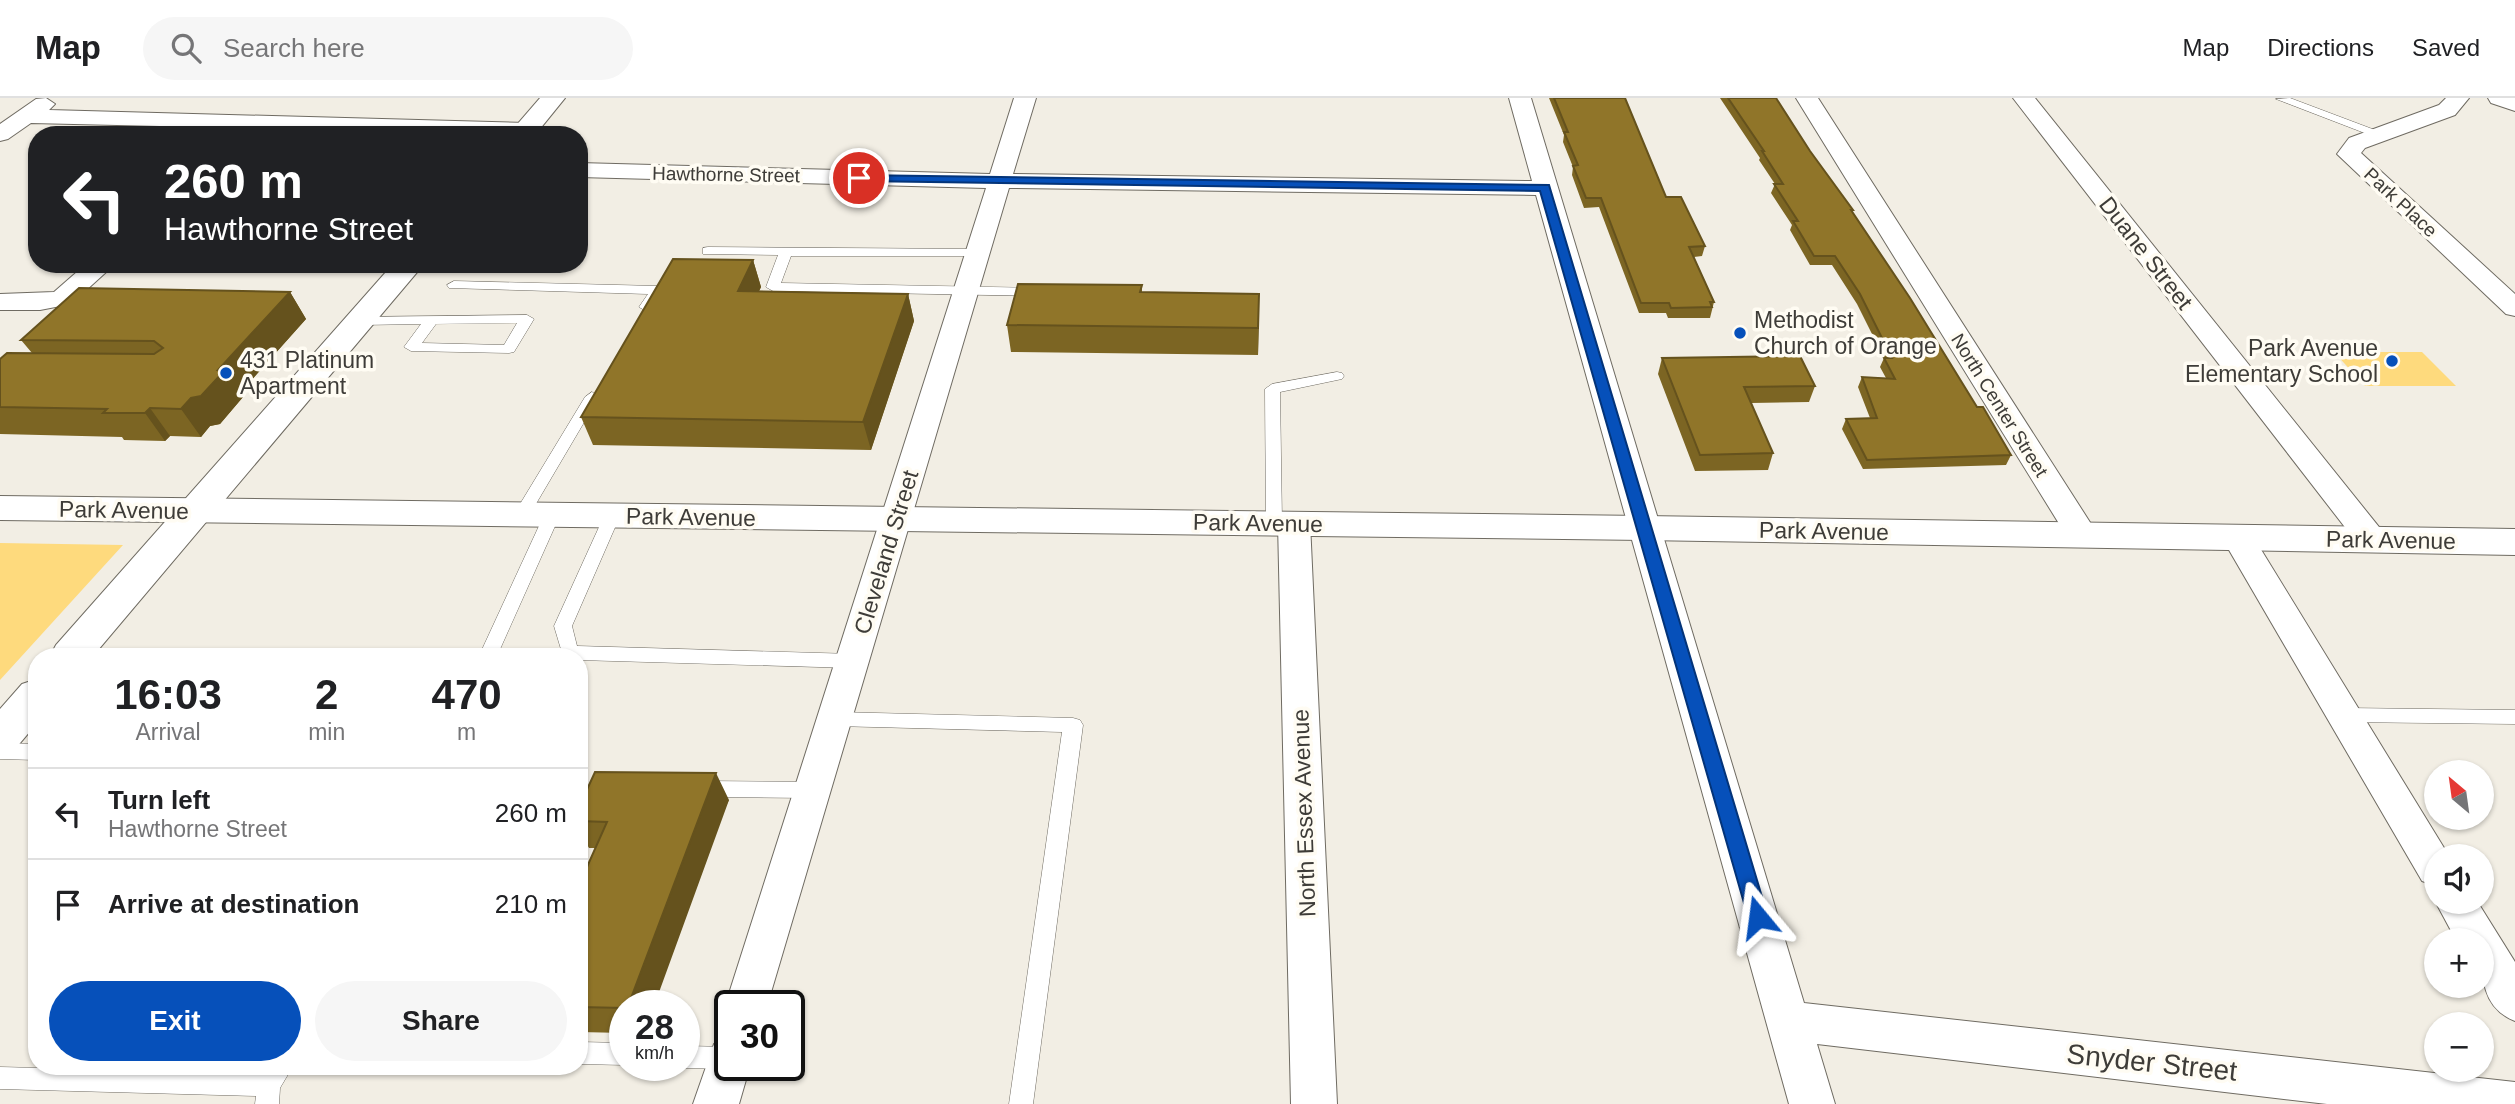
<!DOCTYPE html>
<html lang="en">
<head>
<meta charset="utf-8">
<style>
  body { margin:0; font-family:Arial,sans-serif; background:#f6f6f6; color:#202124; height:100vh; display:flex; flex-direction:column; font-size:26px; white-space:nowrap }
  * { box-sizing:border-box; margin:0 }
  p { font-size:23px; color:#757577 }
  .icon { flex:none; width:38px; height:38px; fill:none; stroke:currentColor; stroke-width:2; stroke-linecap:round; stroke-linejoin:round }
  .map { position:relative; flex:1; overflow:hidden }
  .panel { position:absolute; left:28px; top:550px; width:560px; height:427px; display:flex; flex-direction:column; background:#fff; border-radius:28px; box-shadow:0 2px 5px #0004 }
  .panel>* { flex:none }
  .banner { position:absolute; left:28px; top:28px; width:560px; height:147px; border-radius:28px; box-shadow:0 2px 5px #0004; background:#202124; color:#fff; overflow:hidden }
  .needle { width:46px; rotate:331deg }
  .tools { position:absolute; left:2424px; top:662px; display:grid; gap:14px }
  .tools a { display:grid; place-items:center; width:70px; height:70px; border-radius:50%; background:#fff; box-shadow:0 2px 5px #0004; font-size:35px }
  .speed { position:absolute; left:609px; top:892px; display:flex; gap:14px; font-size:35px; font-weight:700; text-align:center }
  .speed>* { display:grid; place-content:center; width:91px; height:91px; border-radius:50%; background:#fff; box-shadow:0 2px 5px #0004; line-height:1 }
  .speed small { font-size:18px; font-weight:400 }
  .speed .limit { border:4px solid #111; border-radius:10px; background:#fff; color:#111 }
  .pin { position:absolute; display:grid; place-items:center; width:60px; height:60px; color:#fff; margin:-30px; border:4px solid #fff; border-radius:50%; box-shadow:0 2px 7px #0007 }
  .me { position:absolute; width:77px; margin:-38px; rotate:344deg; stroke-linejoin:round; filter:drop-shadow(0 0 5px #0008) }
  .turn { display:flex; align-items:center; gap:24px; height:147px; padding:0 21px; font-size:32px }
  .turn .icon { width:91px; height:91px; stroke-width:2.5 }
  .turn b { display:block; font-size:49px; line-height:60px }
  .eta { display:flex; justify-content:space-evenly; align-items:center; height:119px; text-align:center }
  .eta b { font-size:42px; font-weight:700; line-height:49px }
  .button { display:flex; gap:14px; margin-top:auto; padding:14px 21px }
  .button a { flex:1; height:80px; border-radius:42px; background:#0650ba; color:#fff; font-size:28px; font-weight:700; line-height:80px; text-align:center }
  .button a+a { background:#f6f6f6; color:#202124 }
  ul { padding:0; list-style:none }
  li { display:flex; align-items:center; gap:21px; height:91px; padding:0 21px; border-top:2px solid #e0e0e0 }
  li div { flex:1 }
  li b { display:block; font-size:26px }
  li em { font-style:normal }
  header { display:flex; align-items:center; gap:42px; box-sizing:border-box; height:98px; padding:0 35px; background:#fff; border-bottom:2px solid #e0e0e0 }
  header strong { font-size:33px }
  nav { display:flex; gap:38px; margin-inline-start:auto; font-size:24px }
  .search { width:490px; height:63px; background:#f6f6f6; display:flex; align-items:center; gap:18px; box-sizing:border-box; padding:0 24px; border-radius:38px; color:#757577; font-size:26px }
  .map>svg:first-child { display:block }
  .green { fill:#feda7d }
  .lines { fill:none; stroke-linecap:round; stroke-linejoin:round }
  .lane-casing { stroke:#6f6b62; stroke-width:1 }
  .street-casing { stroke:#6f6b62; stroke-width:2 }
  .secondary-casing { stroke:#6f6b62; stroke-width:2 }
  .primary-casing { stroke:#6f6b62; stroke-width:2 }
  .lane { fill:#fff; fill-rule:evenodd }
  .street { fill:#fff; fill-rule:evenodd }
  .secondary { fill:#fff; fill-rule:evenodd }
  .primary { fill:#fff; fill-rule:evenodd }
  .wall { fill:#7c6523 }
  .shaded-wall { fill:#65521d }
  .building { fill:#907529; stroke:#65521d; stroke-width:2 }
  .route { fill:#0650ba; stroke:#043479; stroke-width:2 }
  .poi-dot { fill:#0650ba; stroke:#fffcf3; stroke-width:2.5 }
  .labels { text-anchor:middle; stroke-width:7; stroke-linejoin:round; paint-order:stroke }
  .far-street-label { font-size:19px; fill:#3e3c38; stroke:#fffcf3 }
  .street-label { font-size:23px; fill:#3e3c38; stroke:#fffcf3 }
  .poi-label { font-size:23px; fill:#3e3c38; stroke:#fffcf3; text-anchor:start }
  .near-street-label { font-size:28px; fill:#3e3c38; stroke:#fffcf3 }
</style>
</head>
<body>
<header>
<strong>Map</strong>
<div class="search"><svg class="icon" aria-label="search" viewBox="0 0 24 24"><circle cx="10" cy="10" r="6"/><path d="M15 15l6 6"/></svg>Search here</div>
<nav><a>Map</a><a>Directions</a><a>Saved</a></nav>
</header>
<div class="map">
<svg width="2515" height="1006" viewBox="0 0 2515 1006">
  <rect width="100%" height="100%" fill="#f2eee4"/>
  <path class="green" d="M2334 254H2422L2456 288H2365Z
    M0 445 123 447 0 582Z"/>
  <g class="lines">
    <defs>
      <path id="lane" d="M2290 0 2383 35 2385 37 2375 39 2276 1Z
        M708 149 977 151 982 152V158H791L781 185 1038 190 1045 194 1038 198 773 193 766 189 778 157 703 156V150Z
        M454 183 657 188 664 192 651 212 646 213 639 209 648 196 449 190 447 187Z
        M527 217 534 221 514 254 509 255 411 253 404 249 421 226 360 227 353 223 360 219ZM517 225 504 247 422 245 436 226Z
        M1337 274 1342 275 1344 278 1342 281 1280 294 1282 425 1274 431 1268 429 1266 425 1265 291 1272 286Z
        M592 294 599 299 530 416 528 420H516L514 416 585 299Z
        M552 411 560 417 497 558H479L544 417Z
        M612 412 620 418 572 528 577 548 853 556 859 558 862 563 859 568 853 570 579 562V558H563L554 528 604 418Z
        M2344 610 2515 612V626L2344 624 2337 622 2335 617 2337 612Z
        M835 614 1073 620 1080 622 1083 627 1033 1006H1009L1062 634 835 628 828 626 826 621 828 616Z
        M0 645 37 646V662L0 661Z
        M701 683 813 684 820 686 823 692 820 698 813 700 701 699 694 697 691 691 694 685Z
        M579 944 625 945V967L579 966Z
        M684 948 730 949V968H738L730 971 684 970 678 968H684Z
        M268 968H293L280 990 279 1006H255L256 998 0 991V969L263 976Z"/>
      <path id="street" d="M46 0 55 6 49 12 526 25 534 27 537 32 534 37 31 25 8 41 0 43V26L36 1Z
        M1014 0H1036L1013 76 1532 83 1509 0H1531L1804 905 2515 984V1006H2327L1817 946 1835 1006H1789L1536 97 1009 90 767 908H730V919L725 908 986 90 579 79V65L990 76Z
        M1796 0H1818L2093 429 2098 437 2093 445 2082 448 2071 445Z
        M2013 0H2035L2383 434 2388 442 2383 450 2372 453 2361 450Z
        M2446 0H2469L2455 17 2365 50 2361 55 2515 196V218L2506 216 2337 56 2349 40 2439 7Z
        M86 166H115L71 206 40 212H0V196L54 194Z
        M1294 414 1305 417 1310 425 1337 1006H1291L1278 425 1283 417Z
        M2238 429 2249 432 2449 758H2436V788L2422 783 2222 440 2227 432Z
        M2436 801V803H2477L2515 864V923C2479 909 2482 874 2482 842H2456L2435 803Z
        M730 940V968H750L739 1006H693L714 946Z"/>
      <path id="secondary" d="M540 0H565L535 37H508Z
        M2488 0H2515V13L2491 5Z
        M393 166H424L93 558H50L56 547Z
        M37 581V625L15 651 0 656V611L22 586Z"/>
      <path id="primary" d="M0 398 1644 418 2515 431V457L1644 442 0 422Z"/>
    </defs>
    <use href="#lane" class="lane-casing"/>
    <use href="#street" class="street-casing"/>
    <use href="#secondary" class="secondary-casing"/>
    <use href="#primary" class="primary-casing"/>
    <use href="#lane" class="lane"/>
    <use href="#street" class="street"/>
    <use href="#secondary" class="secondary"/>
    <use href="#primary" class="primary"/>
  </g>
  <path class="wall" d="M1549 0H1625L1666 99 1705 148 1702 158 1694 159 1714 204 1710 220H1668L1666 215H1639L1599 109 1584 110 1572 77 1573 69 1563 44 1564 37Z
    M1720 0H1776L1810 53 1853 112 1852 114 1977 309 2011 357 2006 367 1863 371 1842 331 1846 321 1870 320 1858 289 1862 279 1886 280 1880 269 1884 260 1857 206 1832 167H1810L1790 132 1792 127 1771 95 1775 86 1759 62 1760 60Z
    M753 162 761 189 759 193 908 196 914 223 871 352 593 347 581 319Z
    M1142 187V194L1259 196 1258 257 1011 254 1007 227Z
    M290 194 306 221 240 295 243 299 220 326 210 328 201 339 170 338 165 343 124 342 122 339 0 336V261L32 255 21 242Z
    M1662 260 1815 288 1809 304 1751 305 1773 355 1768 372 1695 373 1658 276Z
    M729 702 625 908V935L579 934V787L595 750H589L579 733V709Z"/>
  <path class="shaded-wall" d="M753 162 761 189 746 220 738 193Z
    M290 194 306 221 240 295 243 299 220 326 210 328 201 339 181 311Z
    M908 196 914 223 871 352 863 324Z
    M1259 196V223L1258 257V230Z
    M150 310 170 338 165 343 145 315Z
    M716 675 729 702 654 908H628Z"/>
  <path class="building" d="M1554 0H1625L1666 99H1681L1705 148 1689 149 1714 204H1710L1712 209 1671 210 1669 205H1641L1601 100H1586L1573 68 1578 67 1564 34H1568Z
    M1728 0H1776L1810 53 1853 112H1851L1910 200 1977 309H1983L2011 357 1867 362 1846 321 1877 320 1862 279 1895 281 1884 260H1892L1860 196 1835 158H1814L1793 123H1798L1774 86H1783L1762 53H1764Z
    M673 161 753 162 738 193 908 196 863 324 581 319Z
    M1018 186 1142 187 1140 194 1259 196 1258 230 1007 227Z
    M79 190 290 194 218 272H225L201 298 191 300 181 311 150 310 145 315H103L107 311 0 309V261L7 255 154 256 163 250 154 243 21 242Z
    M1800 258 1815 288 1744 289 1773 355 1700 357 1662 260Z
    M595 674 716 675 628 908H625V910L579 909V787L607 724 579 723V709Z"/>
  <path class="route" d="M855 77 1549 87 1768 819 1765 825 1758 828 1751 825 1748 819 1540 93 859 83 855 82Z"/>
  <g class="poi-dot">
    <circle cx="1740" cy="235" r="7"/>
    <circle cx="2392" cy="263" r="7"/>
    <circle cx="226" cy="275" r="7"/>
  </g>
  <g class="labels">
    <g class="far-street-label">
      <text transform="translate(726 76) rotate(1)" y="7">Hawthorne Street</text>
      <text transform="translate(2401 104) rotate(43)" y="7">Park Place</text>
      <text transform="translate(2000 307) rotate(58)" y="7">North Center Street</text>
    </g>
    <g class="street-label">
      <text transform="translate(2146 155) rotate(52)" y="8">Duane Street</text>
      <text transform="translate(124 412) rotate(1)" y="8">Park Avenue</text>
      <text transform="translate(691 419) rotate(1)" y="8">Park Avenue</text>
      <text transform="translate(1258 425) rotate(1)" y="8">Park Avenue</text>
      <text transform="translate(1824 433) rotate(1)" y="8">Park Avenue</text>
      <text transform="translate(2391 442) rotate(1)" y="8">Park Avenue</text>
      <text transform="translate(886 454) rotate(-73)" y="8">Cleveland Street</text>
      <text transform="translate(1304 715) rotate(-92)" y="8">North Essex Avenue</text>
    </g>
    <g class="poi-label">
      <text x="1754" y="230">Methodist<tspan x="1754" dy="26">Church of Orange</tspan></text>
      <text x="2378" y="258" text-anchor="end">Park Avenue<tspan x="2378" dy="26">Elementary School</tspan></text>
      <text x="240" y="270">431 Platinum<tspan x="240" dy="26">Apartment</tspan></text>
    </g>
    <g class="near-street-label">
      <text transform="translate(2152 964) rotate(6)" y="10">Snyder Street</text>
    </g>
  </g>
</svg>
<div class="tools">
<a><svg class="needle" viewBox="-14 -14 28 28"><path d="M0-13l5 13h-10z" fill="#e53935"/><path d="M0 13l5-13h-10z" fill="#757577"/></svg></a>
<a><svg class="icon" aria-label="sound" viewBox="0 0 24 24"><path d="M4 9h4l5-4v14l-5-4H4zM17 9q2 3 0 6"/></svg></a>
<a>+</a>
<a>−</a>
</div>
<div class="speed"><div>28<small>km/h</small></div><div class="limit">30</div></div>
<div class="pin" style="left:859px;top:80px;background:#d93025"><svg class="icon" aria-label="arrive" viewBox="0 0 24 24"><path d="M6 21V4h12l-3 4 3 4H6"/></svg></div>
<svg class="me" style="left:1758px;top:819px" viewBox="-20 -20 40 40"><path d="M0-17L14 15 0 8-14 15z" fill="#0650ba" stroke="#fff" stroke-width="4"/></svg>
<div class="banner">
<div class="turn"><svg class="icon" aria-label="left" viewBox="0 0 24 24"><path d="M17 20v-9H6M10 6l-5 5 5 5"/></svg><div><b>260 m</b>Hawthorne Street</div></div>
</div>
<section class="panel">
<div class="eta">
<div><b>16:03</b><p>Arrival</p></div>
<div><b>2</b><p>min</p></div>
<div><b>470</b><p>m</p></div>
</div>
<ul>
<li><svg class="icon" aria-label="left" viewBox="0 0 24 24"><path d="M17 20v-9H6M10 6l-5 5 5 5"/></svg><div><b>Turn left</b><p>Hawthorne Street</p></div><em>260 m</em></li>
<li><svg class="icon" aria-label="arrive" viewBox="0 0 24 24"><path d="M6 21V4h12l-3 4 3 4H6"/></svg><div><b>Arrive at destination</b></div><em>210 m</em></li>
</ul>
<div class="button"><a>Exit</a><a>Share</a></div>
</section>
</div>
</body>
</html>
